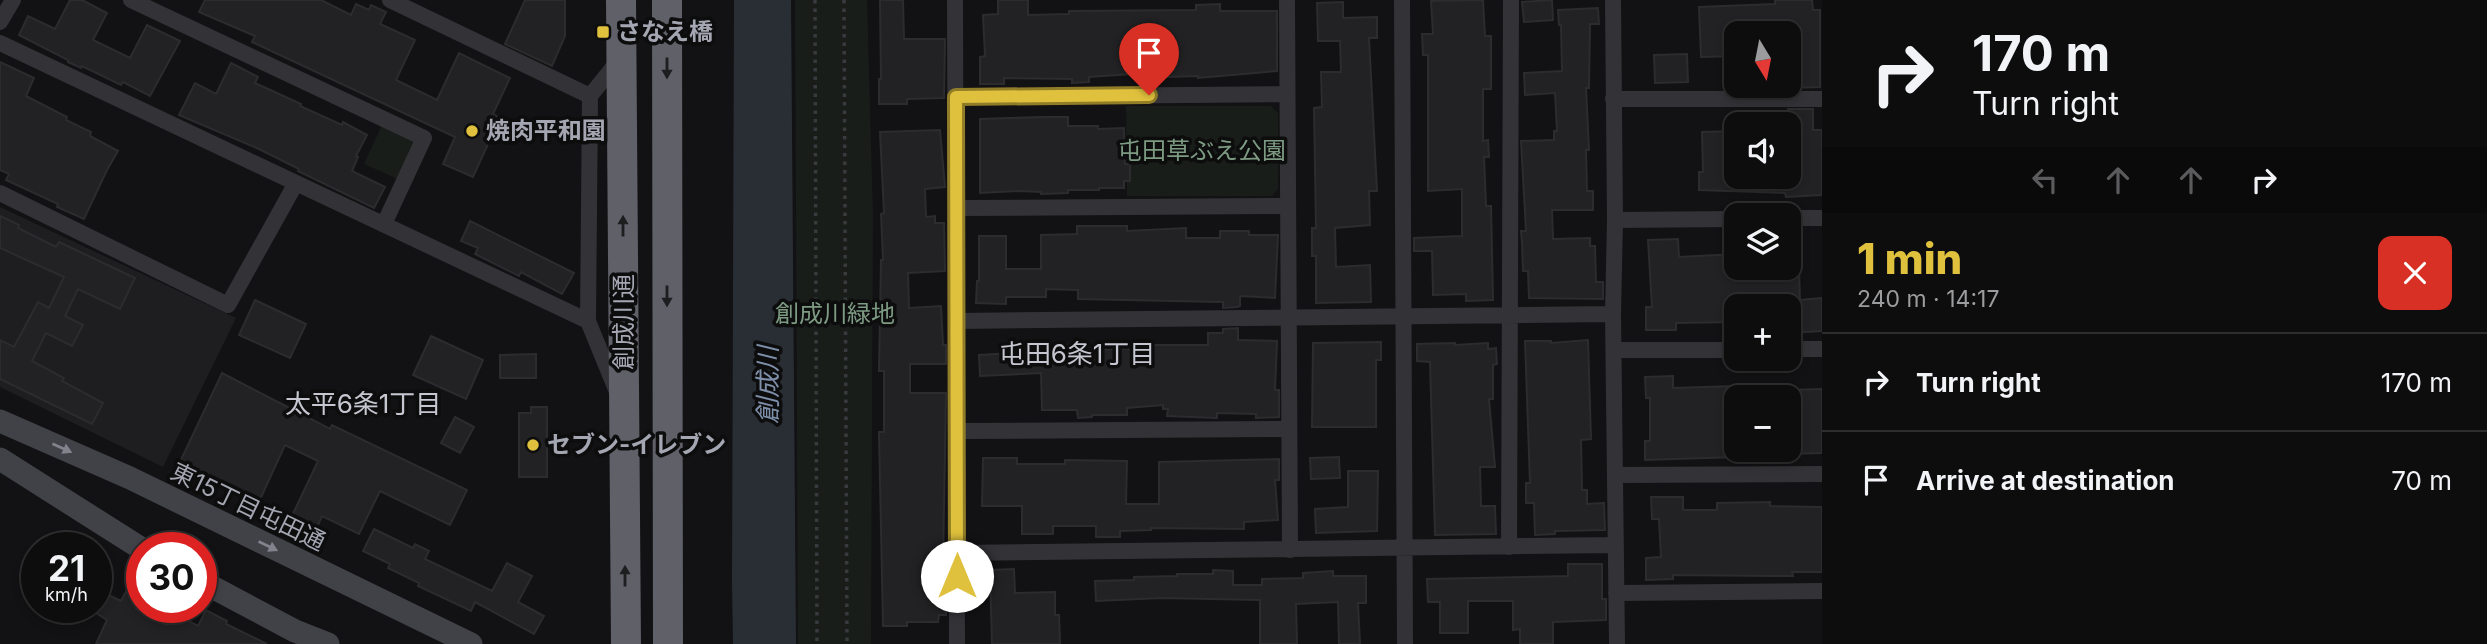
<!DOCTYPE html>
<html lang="en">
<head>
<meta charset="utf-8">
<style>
  body { margin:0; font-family:Inter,"Noto Sans JP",sans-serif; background:#1c1b1c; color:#f1f3f6; height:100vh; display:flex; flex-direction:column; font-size:26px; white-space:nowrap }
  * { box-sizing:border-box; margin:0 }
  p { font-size:23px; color:#9b9c9e }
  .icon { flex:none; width:38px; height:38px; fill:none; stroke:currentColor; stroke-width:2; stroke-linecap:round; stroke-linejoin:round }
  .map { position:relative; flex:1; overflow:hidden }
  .panel { display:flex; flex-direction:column; background:#0e0d0e; width:665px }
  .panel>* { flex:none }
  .banner { background:#0e0d0e; color:#f1f3f6; overflow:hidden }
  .needle { width:46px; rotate:170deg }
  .controls { position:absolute; left:1724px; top:21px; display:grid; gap:14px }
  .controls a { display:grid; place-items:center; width:77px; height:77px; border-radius:14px; background:#0e0d0e; box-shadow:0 4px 10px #0003,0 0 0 2px #2e2d2e; font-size:35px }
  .speed { position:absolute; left:21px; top:532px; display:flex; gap:14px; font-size:35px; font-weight:700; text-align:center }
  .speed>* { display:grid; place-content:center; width:91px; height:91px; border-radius:50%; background:#0e0d0e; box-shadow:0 4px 10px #0003,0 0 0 2px #2e2d2e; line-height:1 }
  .speed small { font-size:18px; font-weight:400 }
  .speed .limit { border:10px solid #d22; background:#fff; color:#111 }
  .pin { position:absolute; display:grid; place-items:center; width:60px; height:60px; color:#fff; margin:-72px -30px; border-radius:50% 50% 50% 0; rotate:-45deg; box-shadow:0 0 7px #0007 }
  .pin .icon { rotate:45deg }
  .me { position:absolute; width:77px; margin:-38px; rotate:0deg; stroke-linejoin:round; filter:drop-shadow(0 0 5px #0008) }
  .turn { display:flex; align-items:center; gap:24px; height:147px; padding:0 35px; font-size:32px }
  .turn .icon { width:91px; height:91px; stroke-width:2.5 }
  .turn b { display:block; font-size:49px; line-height:60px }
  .lanes { display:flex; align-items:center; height:66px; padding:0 35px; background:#0003; justify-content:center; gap:35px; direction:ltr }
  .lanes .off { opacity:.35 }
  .round { display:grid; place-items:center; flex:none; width:74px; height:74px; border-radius:14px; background:#1c1b1c }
  .head { display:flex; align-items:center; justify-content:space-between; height:119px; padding:0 35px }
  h1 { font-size:42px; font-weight:800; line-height:52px; color:#dfc13d }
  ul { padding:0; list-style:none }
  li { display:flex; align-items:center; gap:21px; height:98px; padding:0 35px; border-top:2px solid #2e2d2e }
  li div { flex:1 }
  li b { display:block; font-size:26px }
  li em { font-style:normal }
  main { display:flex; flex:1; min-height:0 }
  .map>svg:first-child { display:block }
  .built { fill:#1e1e20 }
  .green { fill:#181d1a }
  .water { fill:#292e35 }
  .building { fill:#222224; stroke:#2c2c2f; stroke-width:2 }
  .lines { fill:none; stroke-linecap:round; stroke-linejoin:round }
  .path { stroke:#393a3e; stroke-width:3.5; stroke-dasharray:3.5 5; stroke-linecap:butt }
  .street { stroke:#333337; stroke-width:16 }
  .secondary { stroke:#414247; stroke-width:23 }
  .highway { stroke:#5f6068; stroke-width:30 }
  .oneway { fill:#1d1e20 }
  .oneway2 { fill:#81838d }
  .route-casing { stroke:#917d28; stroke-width:18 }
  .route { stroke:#dfc13d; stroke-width:12 }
  .poi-dot { fill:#dfc13d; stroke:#0d0d0e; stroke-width:2.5 }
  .labels { text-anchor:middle; stroke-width:7; stroke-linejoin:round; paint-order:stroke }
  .poi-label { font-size:24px; font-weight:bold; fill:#a4a6b2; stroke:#0d0d0e; text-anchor:start }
  .park-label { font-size:24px; fill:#7d9b83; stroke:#0d0d0e }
  .street-label { font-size:24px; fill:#a4a6b2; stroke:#0d0d0e }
  .neighbourhood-label { font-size:26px; fill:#c5c6cf; stroke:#0d0d0e }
  .water-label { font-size:26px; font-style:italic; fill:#7e8faa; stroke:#0d0d0e }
</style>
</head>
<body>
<main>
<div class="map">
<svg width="1822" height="644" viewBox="0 0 1822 644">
  <rect width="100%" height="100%" fill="#121113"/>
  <path class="built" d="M0 207 236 318 163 467 0 387Z"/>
  <path class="green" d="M795 0H867L873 215 871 644H798Z
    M1126 106H1271L1278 113V189L1272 196H1127Z
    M382 125 417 142 400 180 364 164Z"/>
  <path class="water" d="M734 0H791L796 644H733L732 583Z"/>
  <path class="building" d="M70 0H82L107 13 93 40 130 58 147 25 180 41 150 96 123 82 121 85 82 66 81 68 68 62V60L19 35 28 16 55 29Z
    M205 0H321L351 15 356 4 369 10 371 5 386 12 380 24 415 40 396 80 437 100 459 53 510 78 493 114 500 118 473 177 443 164 455 137 252 42 255 36 199 12Z
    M525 0H565V36L552 66 505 44Z
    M880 0H903L904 39H945L944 98 907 99V104H879V79H881Z
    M998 0H1028V15L1069 14V11L1196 10V5L1220 4V11H1277V71L1198 78V76L1168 77V68H1130L1131 74 1089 77V82L1072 83V79L1004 78V84H980V57L985 56 983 15 998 14Z
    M1483 0 1485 36H1491V89H1483V141L1488 140 1489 157H1484L1486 206H1491L1493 300 1466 301V294L1433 295 1432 251H1414V238L1462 236V189L1428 191V55H1423L1422 34H1433L1431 1Z
    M1552 0 1553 20 1524 22 1522 2Z
    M1775 0H1812L1813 10H1820V87L1788 88V29L1736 33V56L1701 57 1699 7 1775 4Z
    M1343 2V18L1377 17V38H1369L1377 191H1369L1370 225 1335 228 1336 267 1370 265 1371 302 1316 303V256H1312V228H1316L1314 108 1322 107 1321 72H1341L1340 41H1318L1317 3Z
    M1598 8 1599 24H1590L1589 88H1586L1589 150H1586L1587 191H1593V210H1552L1553 239 1590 238V246H1595L1596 282H1603V299L1529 298 1528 271H1523L1522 243 1521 231H1526L1521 141 1554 140V131H1557L1555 93 1525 95 1524 73 1562 71 1561 25H1559L1558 10Z
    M1687 54 1688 82 1655 83 1654 55Z
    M0 62 34 78 26 96 67 117 66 120 91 132 90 136 118 151 107 170 84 219 57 207 58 204 6 180 9 174 0 170Z
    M231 63 258 77 255 83 301 104 300 106 342 125 343 122 367 135 356 156 358 157 352 171 385 187 374 208 298 171 299 169 259 149 179 115 195 83 216 94Z
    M1788 109H1813V130H1822V195L1786 197 1785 193 1699 190V172H1703L1702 132 1736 131V177H1788Z
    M1044 117H1068V126H1098V129L1124 128 1125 164H1130V181H1124V188H1099V190H1068V193L1041 194V192L1020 191 980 193V119Z
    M940 130 945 187 925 189 926 217 935 216V223H944L945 271 908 273 909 308 941 306 943 345H946V364H910V393H946L943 563H946V615H939L938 622H907V626H883L879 432H884V371H879L881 260H883L881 214 884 213 880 132Z
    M0 216 19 225 18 228 56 247 59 242 135 278 120 309 78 289 65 316 83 325 72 346 46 333 32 361 64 378 62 381 103 403 92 424 0 379V340L14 347 38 302 49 308 64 277 0 248Z
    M470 221 574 273 562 294 521 272 519 276 475 254 478 248 461 241Z
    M1077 226H1127V231L1186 228V238H1220V231H1249V235H1278L1275 298 1240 296V306L1237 307 1223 308V302L1078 299V290L1046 289V297H1006V304L976 303 977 281H979V236H1006V269H1041V235L1077 234Z
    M1678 239 1679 257 1736 254V268H1799L1800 300 1822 298V331L1788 333V306H1736V322L1676 323V330H1646V307H1652L1648 240Z
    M255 300 306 324 290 358 239 335Z
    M1238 328V340L1277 341 1275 390H1279V417L1256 418V414L1217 413V418L1167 416 1168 409H1163V405L1127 408V415H1092V417L1078 418 1077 410H1042L1041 373 980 376 979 355 1029 352V348L1088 343V350L1151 348V345H1208V333H1223V329Z
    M431 336 483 360 466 399 413 375Z
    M1588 340 1591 439 1581 440 1582 490H1587V504L1604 503 1605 530 1555 531V534L1535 535 1534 503H1526V483H1530L1525 341H1551V343Z
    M1381 342V360H1376V427H1312L1313 343Z
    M1455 343V345L1488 343V349L1496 348 1497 364 1493 365V399H1489L1495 467H1480L1481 506H1495L1496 534 1435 535 1430 362 1417 361V344Z
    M536 354V378H500V355Z
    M222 373 330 429 332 425 467 490 450 525 380 491 359 534 322 516 315 532 290 520 318 461 285 445 258 504 178 466Z
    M1673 376V388L1736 386V457L1645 460V441H1650V398H1646L1645 377Z
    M1822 389V453L1788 454V390Z
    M531 407H547V477H519V413H531Z
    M455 417 474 427 460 453 441 443Z
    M1339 457 1340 478 1311 479 1310 458Z
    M983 458H1017V464H1065V460L1127 461 1126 504H1159V462L1279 459V480H1275L1278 520 1244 522V529L1151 528V530L1120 531V537H1096V526H1053V534H1022V506H982Z
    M1348 471H1378L1377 531 1316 533 1315 509 1348 507Z
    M1651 497H1683V510H1717V503L1770 502V506L1822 507V572H1792L1793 576H1771L1673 575V579L1646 580V558L1661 557 1659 519H1652Z
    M374 529 413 548 415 544 429 551 425 559 492 591 507 563 532 576 518 602 544 616 534 634 475 602 471 611 418 586 419 583 388 568 390 564 363 551Z
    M37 543V585L20 577Z
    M1568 564H1602V599H1606V620L1553 622V644H1520V629L1513 630V601H1468V633H1440V602H1428L1427 579 1568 576Z
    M1014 569 1015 593 1055 592V615H1059L1060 644H992L990 570Z
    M1213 570 1233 571V585H1262V579L1303 578V573L1333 571V576H1366V603H1358L1360 644H1339L1338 602 1296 604 1297 644H1260V600L1162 598 1096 601 1095 581 1134 580V577L1177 576V574H1213Z
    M128 588 142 596 136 609 167 625 173 613 198 626 206 610 227 621 226 624 267 644H96L107 620 96 613V589L121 601Z"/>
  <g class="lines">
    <path class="path" d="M815 0 817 644
      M844 0 847 644"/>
    <path class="street" d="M131 0 424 138 384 224
      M390 0 590 96
      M955 0 957 644
      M1287 0 1290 550
      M1402 0 1405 644
      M1613 0 1615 220 1613 314 1617 644
      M0 22 13 0
      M0 43 588 321
      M955 97 1287 94
      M1613 99H1822
      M0 193 228 305 296 183
      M956 208 1288 206
      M1788 218H1822
      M1615 220 1736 219
      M956 321 1613 314
      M1788 349H1822
      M1615 350H1736
      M617 392 588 321 590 96 619 60
      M957 431 1289 429
      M1615 475 1822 474
      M1509 547 1511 0
      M957 553 1615 545
      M1616 593 1822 591"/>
    <path class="secondary" d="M0 421 130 478 471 644
      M0 459 142 549
      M201 581 295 631 328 644"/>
    <path class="highway" d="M621 0 626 644
      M667 0 668 644"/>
  </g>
  <defs><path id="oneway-solid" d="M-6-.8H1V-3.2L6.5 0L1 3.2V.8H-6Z" transform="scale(1.75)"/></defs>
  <g class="oneway">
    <use href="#oneway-solid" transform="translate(667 68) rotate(90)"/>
    <use href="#oneway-solid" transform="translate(623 226) rotate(-90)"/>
    <use href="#oneway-solid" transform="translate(667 296) rotate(90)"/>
    <use href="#oneway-solid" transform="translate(625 576) rotate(-90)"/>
  </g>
  <g class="oneway2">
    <use href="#oneway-solid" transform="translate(62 448) rotate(24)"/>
    <use href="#oneway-solid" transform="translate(268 546) rotate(26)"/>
  </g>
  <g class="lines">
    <defs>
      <path id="route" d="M957 576 956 97 1149 95"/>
    </defs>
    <use href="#route" class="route-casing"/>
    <use href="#route" class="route"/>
  </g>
  <g class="poi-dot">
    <rect x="596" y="25" width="14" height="14" rx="3.5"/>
    <circle cx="472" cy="131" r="7"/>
    <circle cx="533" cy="445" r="7"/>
  </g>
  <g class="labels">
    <g class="poi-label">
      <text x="617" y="40">さなえ橋</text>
      <text x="486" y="139">焼肉平和園</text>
      <text x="547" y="453">セブン-イレブン</text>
    </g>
    <g class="park-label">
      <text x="1202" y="159">屯田草ぶえ公園</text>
      <text x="835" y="322">創成川緑地</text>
    </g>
    <g class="street-label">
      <text transform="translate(624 322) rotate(-90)" y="8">創成川通</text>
      <text transform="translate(248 507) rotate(26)" y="8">東15丁目屯田通</text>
    </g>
    <g class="neighbourhood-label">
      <text x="1077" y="363">屯田6条1丁目</text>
      <text x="363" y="413">太平6条1丁目</text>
    </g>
    <g class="water-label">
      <text transform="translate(768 385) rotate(-90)" y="9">創成川</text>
    </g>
  </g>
</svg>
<div class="controls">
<a><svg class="needle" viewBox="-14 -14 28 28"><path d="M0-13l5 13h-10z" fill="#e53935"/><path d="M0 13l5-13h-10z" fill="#9b9c9e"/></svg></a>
<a><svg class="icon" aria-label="sound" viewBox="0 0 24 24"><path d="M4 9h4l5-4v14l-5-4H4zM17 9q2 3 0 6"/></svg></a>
<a><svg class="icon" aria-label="layers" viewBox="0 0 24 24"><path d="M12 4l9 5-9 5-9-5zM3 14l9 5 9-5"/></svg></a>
<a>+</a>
<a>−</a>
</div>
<div class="speed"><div>21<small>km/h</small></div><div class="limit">30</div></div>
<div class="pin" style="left:1149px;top:95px;background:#d93025"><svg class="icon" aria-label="arrive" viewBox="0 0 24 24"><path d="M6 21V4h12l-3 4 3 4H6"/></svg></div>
<svg class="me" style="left:957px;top:576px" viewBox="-20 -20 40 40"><circle r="19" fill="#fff"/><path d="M0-13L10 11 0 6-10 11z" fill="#dfc13d"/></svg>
</div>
<section class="panel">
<div class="banner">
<div class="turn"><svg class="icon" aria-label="right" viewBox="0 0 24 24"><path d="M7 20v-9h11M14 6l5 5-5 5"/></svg><div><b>170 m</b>Turn right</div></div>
<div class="lanes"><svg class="icon off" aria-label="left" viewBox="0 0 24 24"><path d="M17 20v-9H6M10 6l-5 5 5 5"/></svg><svg class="icon off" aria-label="ahead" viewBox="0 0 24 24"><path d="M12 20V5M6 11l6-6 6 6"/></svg><svg class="icon off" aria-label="ahead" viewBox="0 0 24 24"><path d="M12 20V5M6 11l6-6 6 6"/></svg><svg class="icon" aria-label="right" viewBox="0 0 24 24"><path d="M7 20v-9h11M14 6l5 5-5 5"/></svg></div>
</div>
<div class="head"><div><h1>1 min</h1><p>240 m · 14:17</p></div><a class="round" style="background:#d93025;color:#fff"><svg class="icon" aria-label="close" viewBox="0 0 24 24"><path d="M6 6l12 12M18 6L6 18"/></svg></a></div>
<ul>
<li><svg class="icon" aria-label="right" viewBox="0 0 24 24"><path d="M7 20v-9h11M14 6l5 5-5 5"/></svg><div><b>Turn right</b></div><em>170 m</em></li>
<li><svg class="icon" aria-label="arrive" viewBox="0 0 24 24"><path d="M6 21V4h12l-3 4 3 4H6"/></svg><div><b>Arrive at destination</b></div><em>70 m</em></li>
</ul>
</section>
</main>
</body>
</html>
